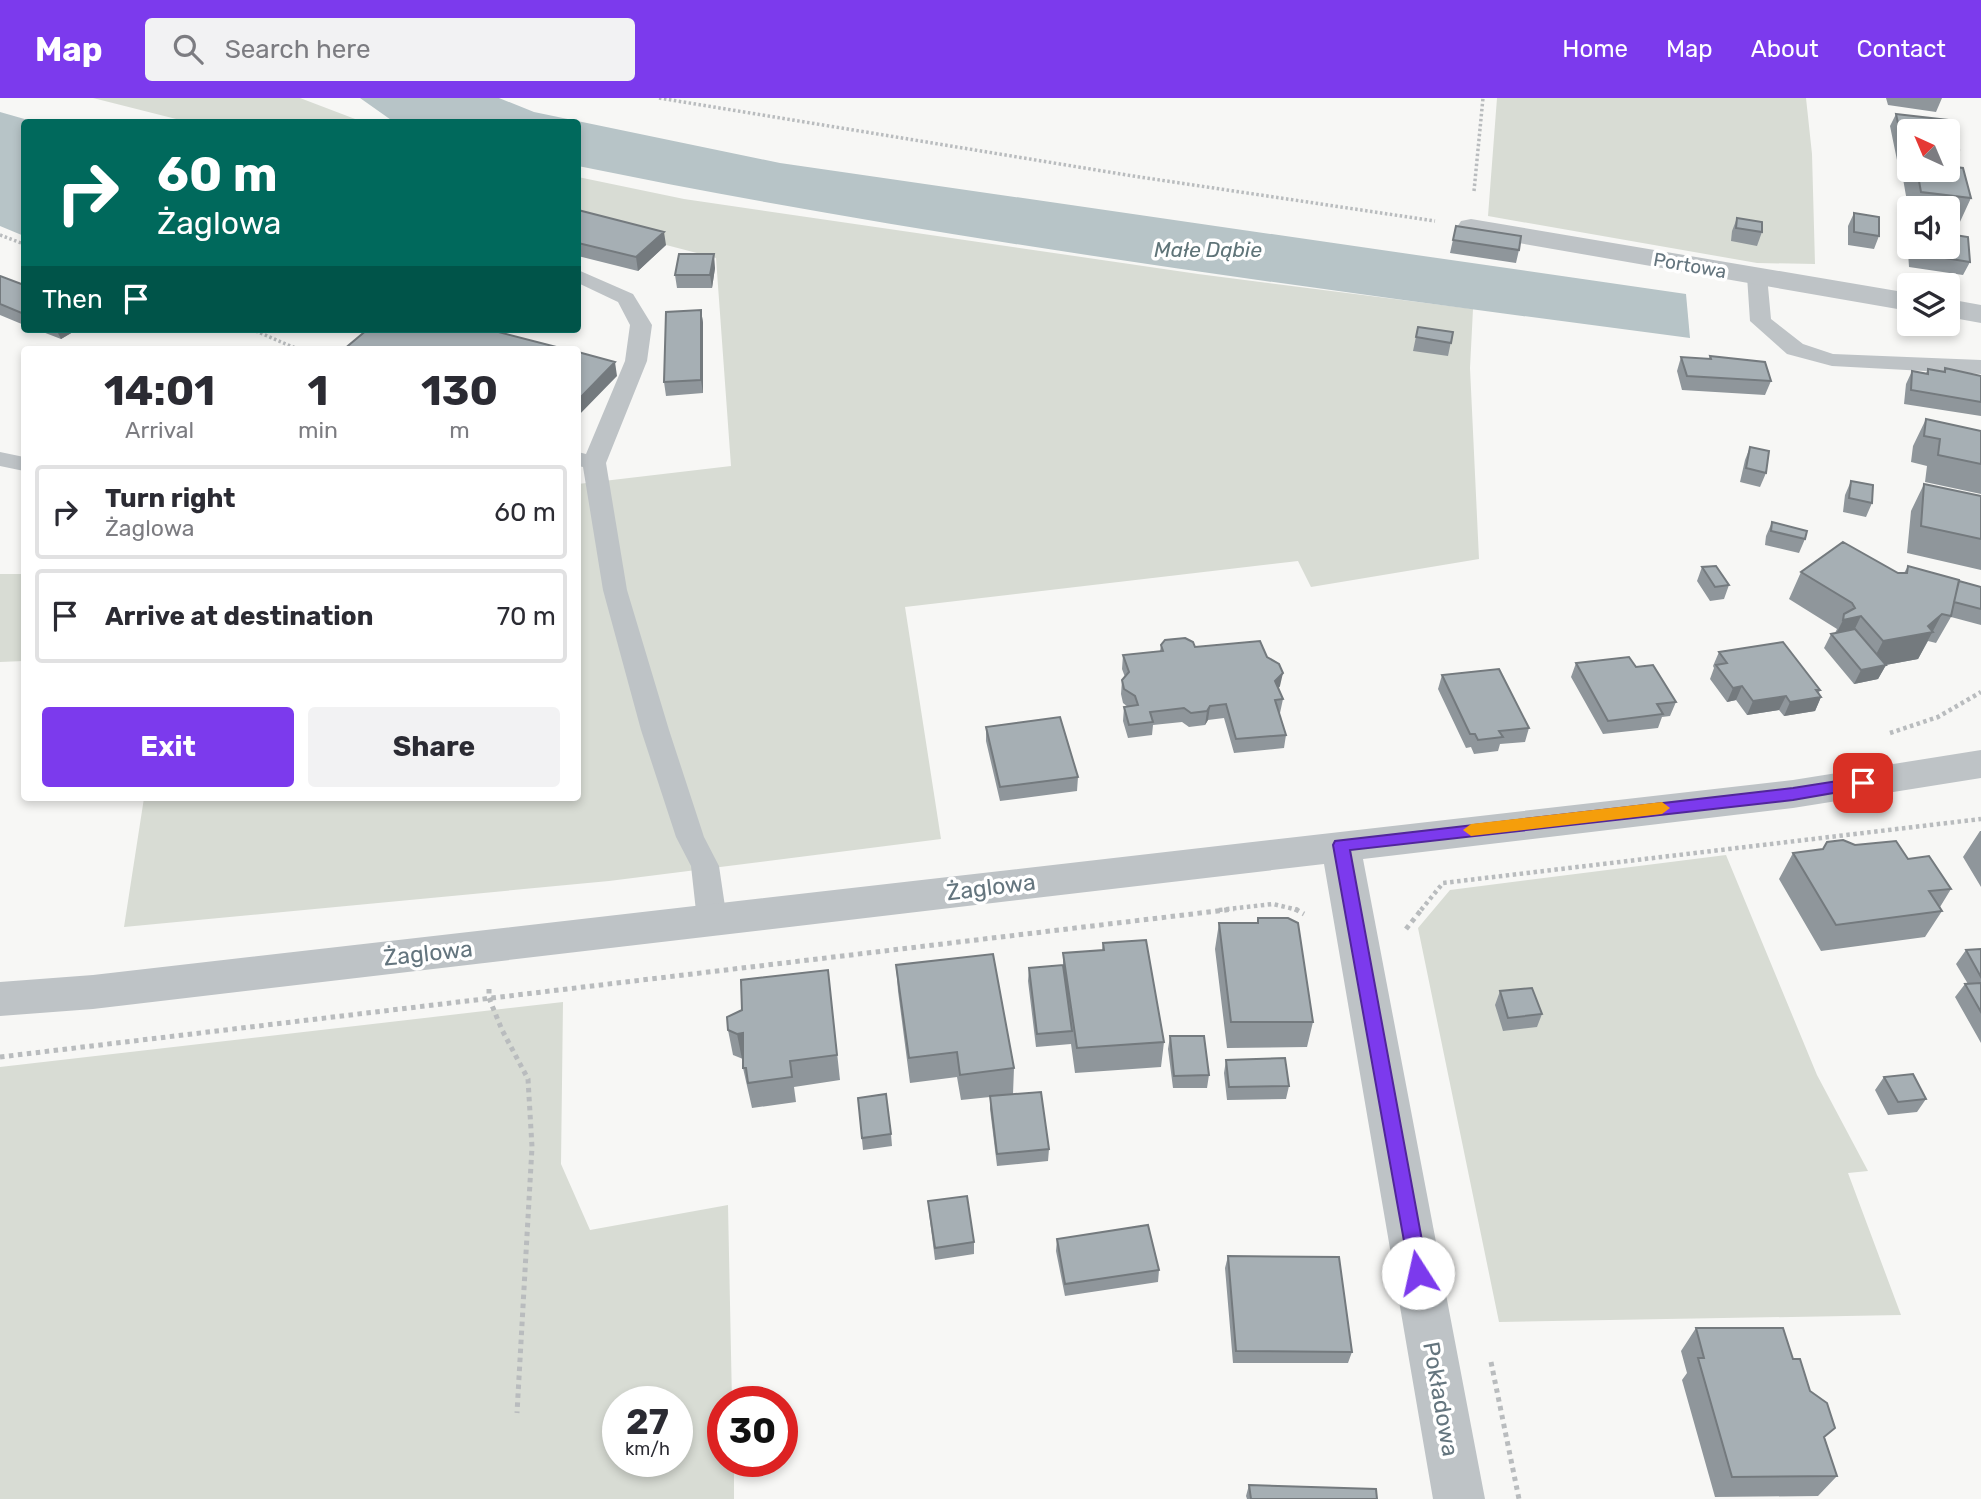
<!DOCTYPE html>
<html lang="en">
<head>
<meta charset="utf-8">
<style>
  body { margin:0; font-family:Rubik,sans-serif; background:#f2f2f3; color:#2b2b33; height:100vh; display:flex; flex-direction:column; font-size:26px; white-space:nowrap }
  * { box-sizing:border-box; margin:0 }
  p { font-size:23px; color:#7c7c81 }
  .icon { flex:none; width:38px; height:38px; fill:none; stroke:currentColor; stroke-width:2; stroke-linecap:round; stroke-linejoin:round }
  .map { position:relative; flex:1; overflow:hidden }
  .sheet { position:absolute; left:21px; top:248px; width:560px; height:455px; display:flex; flex-direction:column; background:#fff; border-radius:7px; box-shadow:0 4px 10px #0003 }
  .sheet>* { flex:none }
  .hud { position:absolute; left:21px; top:21px; width:560px; height:214px; border-radius:7px; box-shadow:0 4px 10px #0003; background:#00695c; color:#fff; overflow:hidden }
  .needle { width:46px; rotate:316deg }
  .buttons { position:absolute; left:1897px; top:21px; display:grid; gap:14px }
  .buttons a { display:grid; place-items:center; width:63px; height:63px; border-radius:7px; background:#fff; box-shadow:0 4px 10px #0003; font-size:35px }
  .speed { position:absolute; left:602px; top:1288px; display:flex; gap:14px; font-size:35px; font-weight:700; text-align:center }
  .speed>* { display:grid; place-content:center; width:91px; height:91px; border-radius:50%; background:#fff; box-shadow:0 4px 10px #0003; line-height:1 }
  .speed small { font-size:18px; font-weight:400 }
  .speed .limit { border:10px solid #d22; background:#fff; color:#111 }
  .pin { position:absolute; display:grid; place-items:center; width:60px; height:60px; color:#fff; margin:-30px; border-radius:14px; box-shadow:0 4px 10px #0006 }
  .me { position:absolute; width:77px; margin:-38px; rotate:350deg; stroke-linejoin:round; filter:drop-shadow(0 0 5px #0008) }
  .turn { display:flex; align-items:center; gap:24px; height:147px; padding:0 21px; font-size:32px }
  .turn .icon { width:91px; height:91px; stroke-width:2.5 }
  .turn b { display:block; font-size:49px; line-height:60px }
  .then { display:flex; align-items:center; height:66px; padding:0 21px; background:#0003; gap:14px; font-size:26px }
  .eta { display:flex; justify-content:space-evenly; align-items:center; height:119px; text-align:center }
  .eta b { font-size:42px; font-weight:700; line-height:49px }
  .primary-button { display:flex; gap:14px; margin-top:auto; padding:14px 21px }
  .primary-button a { flex:1; height:80px; border-radius:7px; background:#7c3aed; color:#fff; font-size:28px; font-weight:700; line-height:80px; text-align:center }
  .primary-button a+a { background:#f2f2f3; color:#2b2b33 }
  ul { padding:0; list-style:none }
  li { display:flex; align-items:center; gap:21px; height:94px; margin:0 14px 10px; padding:0 7px; border:4px solid #e1e1e2; border-radius:7px }
  li div { flex:1 }
  li b { display:block; font-size:26px }
  li em { font-style:normal }
  header { display:flex; align-items:center; gap:42px; box-sizing:border-box; height:98px; padding:0 35px; background:#7c3aed; color:#fff }
  header strong { font-size:33px }
  nav { display:flex; gap:38px; margin-inline-start:auto; font-size:24px }
  .search { width:490px; height:63px; background:#f2f2f3; display:flex; align-items:center; gap:18px; box-sizing:border-box; padding:0 24px; border-radius:7px; color:#7c7c81; font-size:26px }
  .map>svg:first-child { display:block }
  .green { fill:#d8dcd4; fill-rule:evenodd }
  .water { fill:#b7c4c7 }
  .lines { fill:none; stroke-linecap:round; stroke-linejoin:round }
  .path-far2 { stroke:#b9bcbe; stroke-width:3.5; stroke-dasharray:2.5 2.5; stroke-linecap:butt }
  .path-far1 { stroke:#b9bcbe; stroke-width:4.5; stroke-dasharray:3.5 3.5; stroke-linecap:butt }
  .path { stroke:#b9bcbe; stroke-width:5; stroke-dasharray:4.5 4.5; stroke-linecap:butt }
  .lane { fill:#bec3c6; fill-rule:evenodd }
  .street { fill:#bec3c6; fill-rule:evenodd }
  .wall { fill:#8f969b; fill-rule:evenodd }
  .shaded-wall { fill:#747a7e }
  .building { fill:#a6afb4; stroke:#747a7e; stroke-width:2 }
  .route { fill:#7c3aed; stroke:#51269a; stroke-width:2 }
  .slow { fill:#f59e0b }
  .labels { text-anchor:middle; stroke-width:7; stroke-linejoin:round; paint-order:stroke }
  .far-street-label { font-size:19px; fill:#64757e; stroke:#fff }
  .far-water-label { font-size:21px; font-style:italic; fill:#5f7478; stroke:#fff }
  .street-label { font-size:23px; fill:#64757e; stroke:#fff }
</style>
</head>
<body>
<header>
<strong>Map</strong>
<div class="search"><svg class="icon" aria-label="search" viewBox="0 0 24 24"><circle cx="10" cy="10" r="6"/><path d="M15 15l6 6"/></svg>Search here</div>
<nav><a>Home</a><a>Map</a><a>About</a><a>Contact</a></nav>
</header>
<div class="map">
<svg width="1981" height="1401" viewBox="0 0 1981 1401">
  <rect width="100%" height="100%" fill="#f7f7f5"/>
  <path class="green" d="M93 0H300L363 24H188Z
    M1497 0H1806L1812 56 1815 166 1757 165 1488 118Z
    M578 79 684 101 1198 176 1473 211 1470 270 1479 461 1311 489 1298 463 905 509 941 741 609 783 124 829 144 700H578V386L731 368 716 160 578 124Z
    M0 476H24V563L0 564Z
    M1726 757 1817 977 1868 1073 1848 1075 1901 1217 1499 1224 1418 830 1450 792Z
    M563 904 561 1066 590 1132 728 1107 732 1304H723V1363H734V1401H0V969ZM618 1304H677V1363H618Z"/>
  <path class="water" d="M360 0H499L534 14 780 65 1686 196 1690 240C1318 191 945 143 578 68V24H394Z
    M0 14 35 24H24V138L0 128Z"/>
  <g class="lines">
    <path class="path-far2" d="M659 0 1133 78 1435 123
      M1474 93 1483 0
      M0 137 24 146
      M251 231 300 252"/>
    <path class="path-far1" d="M1890 635 1938 619 1981 594
      M1219 812 1273 806 1298 812
      M1421 812 1443 785 1981 721"/>
    <path class="path" d="M1295 811 1304 816
      M1406 831 1422 811
      M489 891V900L502 932 528 981 532 1049 517 1315
      M0 959 1234 811
      M1491 1264 1519 1401"/>
    <path class="lane" d="M578 172 633 196 652 227 647 263 606 365 627 492 669 632 704 739 719 768 727 822 723 830 712 834 701 830 697 822 691 768 676 739 641 632 603 492 583 369 578 368V354L586 356 625 263 630 227 618 204 578 185Z
      M1757 172 1764 174 1767 178 1771 221 1803 246 1833 256 1981 262V276L1832 268 1787 256 1750 223 1747 178 1750 174Z
      M0 354 24 359V373L0 368Z"/>
    <path class="street" d="M1471 121 1909 195V213L1461 135 1457 129 1461 123Z
      M1948 201 1981 207V225L1948 219Z
      M1981 652V680L1793 710 1363 761 1485 1401H1433L1324 766 93 911 0 918V884L93 877 1793 682Z"/>
  </g>
  <path class="wall" d="M1886 0H1942L1936 14 1888 7Z
    M1896 16 1948 22 1953 45 1959 52 1954 64 1951 67 1963 70 1971 100 1959 126 1948 124V110H1909V115L1902 75 1907 63 1897 62 1890 28ZM1909 33H1948V72H1909Z
    M578 112 666 147 638 173 578 158Z
    M1854 115 1879 138 1874 151 1848 147V128Z
    M1737 120 1762 134 1757 148 1731 143 1732 133Z
    M1456 128 1519 152 1516 165 1450 155Z
    M1909 133V149H1948L1955 137 1970 164 1963 177 1909 169 1907 139Z
    M715 170 712 190H677L675 177Z
    M0 178 24 187V227L0 217Z
    M701 212 703 225V295L666 298 664 284Z
    M1418 229 1453 234 1448 258 1413 253Z
    M35 231H78L61 241Z
    M1710 258 1771 283 1765 297 1682 292 1677 273 1681 259 1709 261Z
    M1945 270 1981 278V318L1904 306 1906 286 1912 273 1926 275 1928 271 1943 274Z
    M1926 321 1981 333V396L1925 384 1927 368 1911 364 1913 348Z
    M1750 349 1766 375 1760 389 1740 384 1745 362Z
    M1851 383 1872 405 1866 419 1843 414 1845 397Z
    M1924 386 1981 398V472L1907 455 1911 413Z
    M1772 424 1805 441 1799 455 1765 447 1766 438Z
    M1908 468 1981 489V527L1951 519 1936 545 1928 543 1918 561 1886 567 1878 581 1854 586 1824 550 1831 536 1835 535 1837 531 1789 501 1801 474 1904 475Z
    M1702 469 1729 487 1724 501 1710 503 1697 483Z
    M1161 547 1195 549 1267 559 1280 588 1278 591 1283 601 1280 615H1279L1286 637 1284 650 1234 655 1224 620 1208 622 1205 627 1189 629 1182 624 1153 627 1152 637 1128 640 1123 623 1124 609H1128L1123 605 1121 596 1122 582 1125 579 1122 571 1123 557 1160 553Z
    M1719 554 1820 592 1819 595 1821 599 1815 613 1784 618 1779 612 1747 617 1736 602 1727 604 1710 581 1714 570 1713 568Z
    M1576 565 1636 569 1676 604 1670 618 1662 619 1658 630 1603 636 1571 579Z
    M1442 577 1529 630 1525 644 1500 646 1498 653 1474 656 1471 649 1466 650 1438 591Z
    M986 629 1078 679 1077 693 1000 703 986 643Z
    M1980 733H1981V789L1963 759Z
    M1855 747 1908 761 1951 791 1940 809 1942 813 1925 839 1821 853 1779 781 1793 755Z
    M1258 820 1313 924 1307 949 1227 950 1215 851 1219 825H1258Z
    M1103 845 1164 944 1161 969 1075 975 1071 946 1036 949 1028 883 1029 870 1063 867V855L1102 852Z
    M1981 851V945L1955 899 1965 886H1968L1956 866 1966 852Z
    M896 867 1014 970 1013 996 995 998 1049 1051 1048 1063 997 1068 990 1011V999L961 1002 957 979 910 985 898 893Z
    M828 872 840 982 794 989 796 1004 752 1010 743 970V961L733 957 728 932Z
    M1500 893 1542 916 1537 929 1503 933 1495 907Z
    M1170 938 1209 977 1207 990H1173L1168 951Z
    M1226 962 1289 988 1286 1001 1227 1002 1224 975Z
    M1884 979 1926 1001 1917 1014 1888 1017 1875 992Z
    M858 1000 891 1036 892 1048 863 1052Z
    M928 1103 974 1144V1156L935 1162 929 1115Z
    M1057 1141 1159 1172 1158 1184 1065 1198 1056 1153Z
    M1228 1158 1352 1254 1348 1265H1233L1225 1170Z
    M1696 1230 1793 1261 1825 1341 1837 1378 1818 1398 1715 1399 1682 1282 1687 1275 1681 1253Z
    M1249 1387 1377 1401H1247L1246 1398Z"/>
  <path class="shaded-wall" d="M1959 52 1954 64 1950 68 1956 55Z
    M664 134 666 147 638 173 636 159Z
    M714 156 715 170 712 190 710 177Z
    M701 212 703 225V295L701 282Z
    M56 231H78L61 241Z
    M615 264 617 278 578 318V302Z
    M1942 516 1918 561 1869 570 1883 543 1928 528Z
    M1861 518 1848 545 1834 540 1843 522Z
    M1886 567 1878 581 1854 586 1861 572Z
    M1283 575 1280 588 1273 597 1275 583Z
    M1742 588 1736 602 1727 604 1733 590Z
    M1786 598 1779 612 1747 617 1753 603Z
    M1821 599 1815 613 1784 618 1790 604Z
    M1210 608 1208 622 1205 627 1207 613Z
    M743 935 747 960 742 961 737 936Z"/>
  <path class="building" d="M1896 16 1948 22 1953 45 1959 52 1956 55 1948 54V33H1909V50L1903 49Z
    M1907 62H1909V72H1912L1911 76 1910 75Z
    M1948 68 1963 70 1971 100 1921 94 1917 72H1948Z
    M578 112 664 134 636 159 578 145Z
    M1854 115 1879 119V138L1854 134Z
    M1737 120 1762 124V134L1736 130Z
    M1456 128 1521 138 1519 152 1453 142Z
    M1948 131 1954 132 1955 137 1968 139 1970 164 1914 155V149H1948Z
    M679 156H714L710 177H675Z
    M0 178 24 187V216L0 206Z
    M701 212V282L664 284 666 214Z
    M1418 229 1453 234 1451 245 1416 239Z
    M368 231H487L568 252H343Z
    M578 254 615 264 578 302Z
    M1710 258 1765 264 1771 283 1687 278 1681 259 1711 261Z
    M1945 270 1981 278V304L1911 292 1912 273 1928 276V271L1945 274Z
    M1926 321 1981 333V366L1938 357 1940 341 1924 338Z
    M1750 349 1769 353 1766 375 1746 370Z
    M1851 383 1873 387 1872 405 1849 400Z
    M1924 386 1981 398V441L1921 428Z
    M1772 424 1807 433 1805 441 1771 433Z
    M1843 444 1898 475H1907L1908 468 1959 482 1951 518 1942 516 1928 528 1933 534 1883 543 1861 518 1843 522 1844 516 1855 510 1852 505 1801 474Z
    M1716 468 1729 487 1715 489 1702 469Z
    M1959 483 1981 489V511L1954 504Z
    M1855 531 1886 567 1861 572 1831 536Z
    M1185 540 1193 544 1195 549 1260 543 1267 559 1279 566 1283 575 1275 583 1283 601 1275 602 1286 637 1236 641 1226 606 1210 608 1207 613 1191 615 1184 610 1150 614 1153 624 1129 627 1124 609 1138 607 1135 598 1124 591 1122 582 1129 574 1123 557 1163 553 1161 547 1165 542Z
    M1783 544 1820 592H1816L1821 599 1790 604 1786 598 1753 603 1742 588 1733 590 1716 567 1727 565 1719 554Z
    M1629 559 1636 569 1653 567 1676 604 1657 606 1663 616 1608 623 1576 565Z
    M1499 571 1529 630 1499 633 1503 639 1478 642 1475 636H1470L1442 577Z
    M1060 619 1078 679 1000 689 986 629Z
    M1843 742 1855 747 1896 743 1908 761 1929 758 1951 791 1929 793 1942 813 1836 827 1793 755 1823 751 1827 744Z
    M1258 820H1288L1298 825 1313 924H1231L1219 825H1258Z
    M1146 842 1164 944 1077 950 1063 855 1104 852 1103 845Z
    M1981 851V879L1966 852Z
    M993 856 1014 970 960 977 957 954 909 960 896 867Z
    M1063 867 1072 933 1037 936 1029 870Z
    M828 872 837 957 790 963 792 979 748 985 746 970H743V935L737 936 728 932 727 919 742 912 741 882Z
    M1981 885V914L1965 886Z
    M1532 890 1542 916 1508 920 1500 893Z
    M1170 938H1204L1209 977 1174 978Z
    M1285 960 1289 988 1229 989 1226 962Z
    M1913 976 1926 1001 1898 1004 1884 979Z
    M1041 994 1049 1051 997 1056 990 998Z
    M886 996 891 1036 862 1040 858 1000Z
    M967 1098 974 1144 935 1150 928 1103Z
    M1148 1127 1159 1172 1065 1186 1057 1141Z
    M1228 1158 1339 1159 1352 1254 1236 1253Z
    M1696 1230H1783L1793 1261H1800L1810 1293 1827 1305 1835 1330 1824 1339 1837 1378 1732 1379 1698 1260H1704Z
    M1249 1387 1376 1391 1377 1401H1251Z"/>
  <path class="route" d="M1863 679 1870 685 1868 689 1793 702 1350 752 1428 1175 1425 1182 1418 1185 1411 1182 1333 747 1335 743 1793 690Z"/>
  <path class="slow" d="M1662 704 1670 710 1662 716 1471 738 1463 732 1471 726Z"/>
  <g class="labels">
    <g class="far-street-label">
      <text transform="translate(1690 167) rotate(10)" y="7">Portowa</text>
    </g>
    <g class="far-water-label">
      <text x="1208" y="159">Małe Dąbie</text>
    </g>
    <g class="street-label">
      <text transform="translate(991 789) rotate(-7)" y="8">Żaglowa</text>
      <text transform="translate(428 855) rotate(-6)" y="8">Żaglowa</text>
      <text transform="translate(1441 1301) rotate(80)" y="8">Pokładowa</text>
    </g>
  </g>
</svg>
<div class="buttons">
<a><svg class="needle" viewBox="-14 -14 28 28"><path d="M0-13l5 13h-10z" fill="#e53935"/><path d="M0 13l5-13h-10z" fill="#7c7c81"/></svg></a>
<a><svg class="icon" aria-label="sound" viewBox="0 0 24 24"><path d="M4 9h4l5-4v14l-5-4H4zM17 9q2 3 0 6"/></svg></a>
<a><svg class="icon" aria-label="layers" viewBox="0 0 24 24"><path d="M12 4l9 5-9 5-9-5zM3 14l9 5 9-5"/></svg></a>
</div>
<div class="speed"><div>27<small>km/h</small></div><div class="limit">30</div></div>
<div class="pin" style="left:1863px;top:685px;background:#d93025"><svg class="icon" aria-label="arrive" viewBox="0 0 24 24"><path d="M6 21V4h12l-3 4 3 4H6"/></svg></div>
<svg class="me" style="left:1418px;top:1175px" viewBox="-20 -20 40 40"><circle r="19" fill="#fff"/><path d="M0-13L10 11 0 6-10 11z" fill="#7c3aed"/></svg>
<div class="hud">
<div class="turn"><svg class="icon" aria-label="right" viewBox="0 0 24 24"><path d="M7 20v-9h11M14 6l5 5-5 5"/></svg><div><b>60 m</b>Żaglowa</div></div>
<div class="then">Then<svg class="icon" aria-label="arrive" viewBox="0 0 24 24"><path d="M6 21V4h12l-3 4 3 4H6"/></svg></div>
</div>
<section class="sheet">
<div class="eta">
<div><b>14:01</b><p>Arrival</p></div>
<div><b>1</b><p>min</p></div>
<div><b>130</b><p>m</p></div>
</div>
<ul>
<li><svg class="icon" aria-label="right" viewBox="0 0 24 24"><path d="M7 20v-9h11M14 6l5 5-5 5"/></svg><div><b>Turn right</b><p>Żaglowa</p></div><em>60 m</em></li>
<li><svg class="icon" aria-label="arrive" viewBox="0 0 24 24"><path d="M6 21V4h12l-3 4 3 4H6"/></svg><div><b>Arrive at destination</b></div><em>70 m</em></li>
</ul>
<div class="primary-button"><a>Exit</a><a>Share</a></div>
</section>
</div>
</body>
</html>
